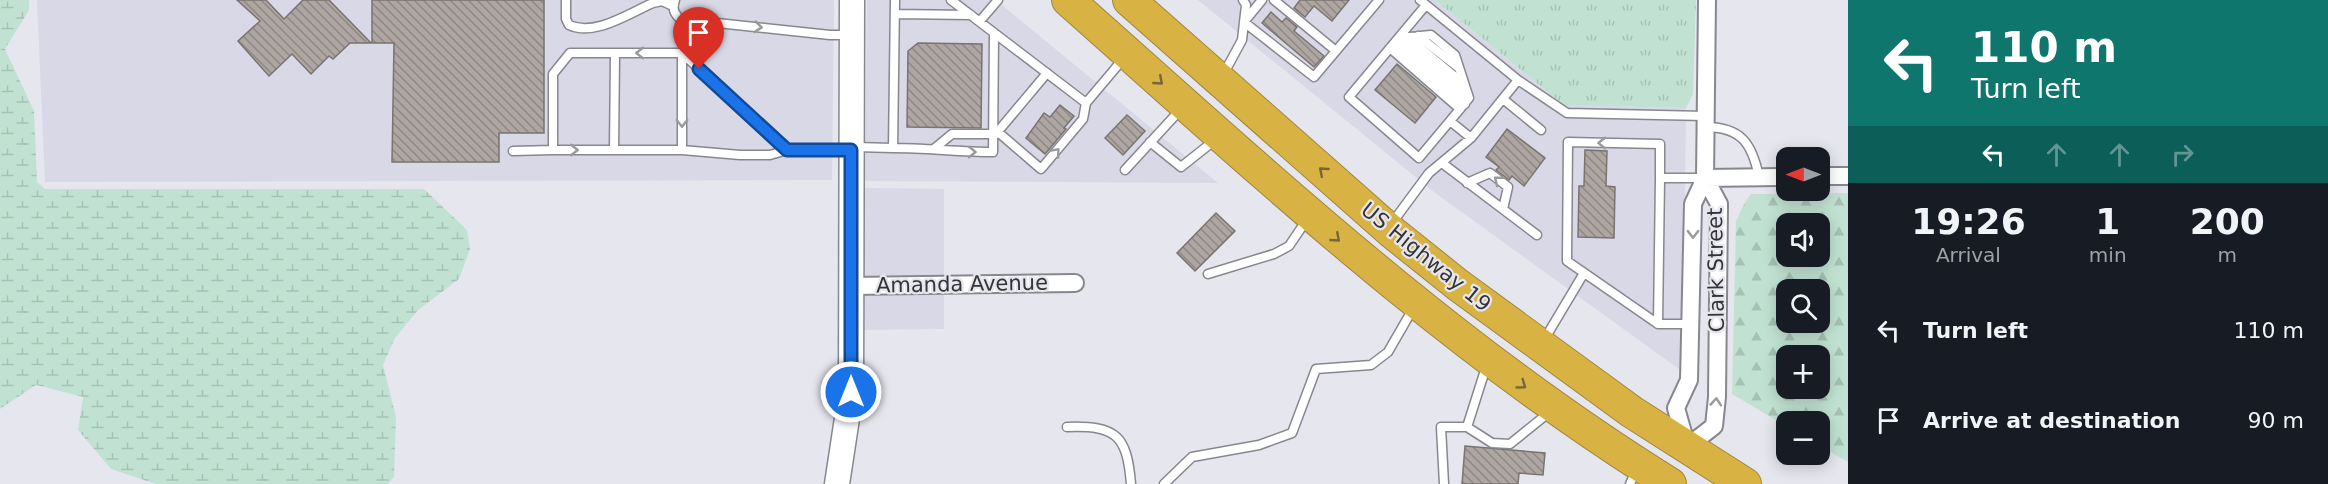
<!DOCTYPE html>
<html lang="en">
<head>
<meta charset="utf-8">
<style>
  body { margin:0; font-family:"DejaVu Sans",sans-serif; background:#20242c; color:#f1f3f6; height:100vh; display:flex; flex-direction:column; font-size:22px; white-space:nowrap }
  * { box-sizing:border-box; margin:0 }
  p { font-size:20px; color:#9ea1a6 }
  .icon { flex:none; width:33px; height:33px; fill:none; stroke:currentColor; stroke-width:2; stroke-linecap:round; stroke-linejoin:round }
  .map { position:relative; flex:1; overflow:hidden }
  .drawer { display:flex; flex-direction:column; background:#171b24; width:480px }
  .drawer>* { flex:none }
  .hud { background:#0f766e; color:#fff; overflow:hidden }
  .needle { width:39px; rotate:270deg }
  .tools { position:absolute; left:1776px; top:147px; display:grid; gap:12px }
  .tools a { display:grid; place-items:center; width:54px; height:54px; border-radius:12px; background:#171b24; box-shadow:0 3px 15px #0003; font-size:30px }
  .pin { position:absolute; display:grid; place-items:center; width:51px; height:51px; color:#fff; margin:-62px -26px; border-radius:50% 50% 50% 0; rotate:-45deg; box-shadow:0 0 6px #0007 }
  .pin .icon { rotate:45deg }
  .me { position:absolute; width:66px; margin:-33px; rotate:0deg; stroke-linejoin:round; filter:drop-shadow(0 0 4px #0008) }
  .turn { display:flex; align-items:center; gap:21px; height:126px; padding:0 24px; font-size:27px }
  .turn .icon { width:78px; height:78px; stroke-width:2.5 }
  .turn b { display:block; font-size:42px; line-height:51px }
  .lanes { display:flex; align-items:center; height:57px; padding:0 24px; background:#0003; justify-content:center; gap:30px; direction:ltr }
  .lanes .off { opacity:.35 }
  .eta { display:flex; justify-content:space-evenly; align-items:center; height:102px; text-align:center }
  .eta b { font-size:36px; font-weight:600; line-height:42px }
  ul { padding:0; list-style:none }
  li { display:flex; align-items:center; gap:18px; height:90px; padding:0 24px }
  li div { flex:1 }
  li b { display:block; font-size:22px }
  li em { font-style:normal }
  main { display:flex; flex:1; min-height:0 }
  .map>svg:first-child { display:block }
  .built { fill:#d8d8e7 }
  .grass { fill:url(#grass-tufts) }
  .forest { fill:url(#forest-firs); fill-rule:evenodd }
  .wetland { fill:url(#wetland-marsh) }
  .building { fill:url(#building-back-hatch); stroke:#7a736f; stroke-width:1.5 }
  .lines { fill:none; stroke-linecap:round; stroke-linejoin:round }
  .lane-casing { stroke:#87878e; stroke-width:11 }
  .street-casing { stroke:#87878e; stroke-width:20 }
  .secondary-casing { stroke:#87878e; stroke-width:27 }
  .highway-casing { stroke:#9f863f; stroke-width:34 }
  .lane { stroke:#fff; stroke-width:8 }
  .street { stroke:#fff; stroke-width:16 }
  .secondary { stroke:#fff; stroke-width:24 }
  .highway { stroke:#d9b244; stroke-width:32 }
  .oneway { stroke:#9a9a9b }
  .oneway2 { stroke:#76663c }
  .route-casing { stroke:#114b97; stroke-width:15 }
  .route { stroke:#1a73e8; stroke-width:10 }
  .labels { text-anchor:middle; stroke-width:4.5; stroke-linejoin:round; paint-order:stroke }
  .street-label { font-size:21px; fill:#343437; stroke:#e6e6ee }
</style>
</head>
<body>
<main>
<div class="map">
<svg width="1848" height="484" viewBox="0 0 1848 484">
  <defs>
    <pattern id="grass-tufts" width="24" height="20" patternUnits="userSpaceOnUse" patternTransform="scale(1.5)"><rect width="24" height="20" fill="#c1e2d2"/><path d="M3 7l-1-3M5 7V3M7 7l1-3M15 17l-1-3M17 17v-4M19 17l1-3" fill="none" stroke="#a6c2b5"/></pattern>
    <pattern id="forest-firs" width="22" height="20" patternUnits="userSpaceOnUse" patternTransform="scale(1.5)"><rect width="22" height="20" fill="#c1e2d2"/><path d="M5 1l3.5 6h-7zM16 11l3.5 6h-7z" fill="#a6c2b5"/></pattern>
    <pattern id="wetland-marsh" width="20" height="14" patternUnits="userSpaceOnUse" patternTransform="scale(1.5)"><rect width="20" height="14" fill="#c1e2d2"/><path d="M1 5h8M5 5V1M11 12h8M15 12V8" fill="none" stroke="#a6c2b5"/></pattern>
    <pattern id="building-back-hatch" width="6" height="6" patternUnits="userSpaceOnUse" patternTransform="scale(1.5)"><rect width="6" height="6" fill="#aea6a2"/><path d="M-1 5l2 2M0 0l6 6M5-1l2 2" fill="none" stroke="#8e8885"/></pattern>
  </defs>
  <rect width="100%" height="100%" fill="#e6e6ee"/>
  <path class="built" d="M37 0H834L832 180 45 182Z
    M867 0H996L1218 183 865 181Z
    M1198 0H1435L1564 105 1686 108 1683 372 1434 192Z
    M859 183 866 188 944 189V329L859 330Z"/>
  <path class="grass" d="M1435 0H1696L1693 94 1686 108 1564 105Z"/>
  <path class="forest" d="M1848 193V462L1820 446V422H1786V426L1732 394 1736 221 1744 204 1751 194ZM1786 224H1820V256H1786ZM1786 290H1820V322H1786ZM1786 356H1820V388H1786Z"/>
  <path class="wetland" d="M0 0H29V10L5 49 34 111 37 182 45 189H424L467 230 470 249 459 279 418 310 395 338 383 365 396 417 394 477 388 484H156L111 469 78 430 83 397 36 385 0 409Z"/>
  <path class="building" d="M237 0H266L284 19 303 0H329L371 43H350L333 59 329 56 311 74 292 54 269 76 238 41 260 21Z
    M372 0H544V133H499V162H392L394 43H372Z
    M1300 0H1349L1332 21 1314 6 1305 17 1294 8Z
    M1271 12 1282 22 1286 18 1297 27 1294 31 1324 56 1314 67 1262 23Z
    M918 43 982 44 981 128 907 127 908 51Z
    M1397 64 1436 97 1415 123 1375 90Z
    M1060 105 1074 116 1064 128 1066 129 1045 154 1026 138 1044 113 1050 117Z
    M1127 115 1145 131 1123 155 1105 138Z
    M1507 129 1545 158 1524 186 1512 176 1509 180 1496 170 1499 167 1486 157Z
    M1585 150 1607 151 1606 186 1615 187 1614 238 1578 237 1579 186H1584Z
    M1216 213 1235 231 1195 271 1177 253Z
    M1465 446 1545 453 1543 475 1519 473 1518 484H1462Z"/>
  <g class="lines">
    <defs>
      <path id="lane" d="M566 0V19L569 25C595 37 629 13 653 3L662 1 673 6
        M675 0C672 9 674 13 680 19L830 35H849
        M951 0 1086 103 1124 58
        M1262 0 1244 22 1314 77 1379 0
        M1274 0 1336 51
        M1420 0 1518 80 1567 113 1705 116
        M1426 5 1349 97 1419 158 1450 121 1471 138
        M895 14 971 15
        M980 21 998 0
        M1418 36 1459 68
        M1407 37 1464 84
        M1399 38 1431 35 1455 55 1469 98 1450 121
        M1399 38 1469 98
        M1394 44 1465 104
        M1390 48 1460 109
        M682 53V150
        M1223 75 1242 40 1246 5 1243 0
        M1503 99 1541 130
        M1705 127C1741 127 1752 143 1759 177
        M998 132 1041 169 1083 119 1086 103
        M995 135 1047 73
        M1150 142 1181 167 1215 140
        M855 147 893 148 895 0
        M893 148C927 148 959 152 993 152L994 33
        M935 148 952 134H993
        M614 150 615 53
        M787 150 682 53H570L553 74V150H682L740 155H770L787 150H850
        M513 151 553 150
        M1442 163 1537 235
        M1125 170 1181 109
        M1660 178V144L1568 142 1567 261 1658 324H1691
        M1467 183 1490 173 1508 187 1503 209
        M1392 223 1429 173 1471 138 1518 80
        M1208 274 1274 254 1289 246 1308 218
        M1658 324 1660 178H1705
        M1544 340 1584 273
        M1067 427C1117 425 1127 436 1131 484
        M1467 427 1492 443 1510 444 1551 411
        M1164 484 1192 457 1259 445 1292 433 1316 369 1371 365 1388 352 1414 307
        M1444 484 1441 427H1467L1487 364
        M1630 484 1637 468"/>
      <path id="street" d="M1820 176H1848
        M1705 178 1719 204 1717 397 1714 426 1687 447 1676 408 1689 380 1693 204 1705 178 1707 0
        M1705 178 1786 177
        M850 286 1075 283"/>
      <path id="secondary" d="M837 484 851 392 852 0"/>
      <path id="highway" d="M1068 0C1261 171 1449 347 1670 484
        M1129 0 1393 233 1458 285 1632 412 1745 484"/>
    </defs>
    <use href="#lane" class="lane-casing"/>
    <use href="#street" class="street-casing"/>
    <use href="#secondary" class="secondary-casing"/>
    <use href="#highway" class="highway-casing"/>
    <use href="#lane" class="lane"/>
    <use href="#street" class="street"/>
    <use href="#secondary" class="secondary"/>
    <use href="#highway" class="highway"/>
  </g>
  <defs><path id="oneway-chevron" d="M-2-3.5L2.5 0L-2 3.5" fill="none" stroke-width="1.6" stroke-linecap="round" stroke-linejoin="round" transform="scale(1.5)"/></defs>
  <g class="oneway">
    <use href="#oneway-chevron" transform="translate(758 27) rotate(6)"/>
    <use href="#oneway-chevron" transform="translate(640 53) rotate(180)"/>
    <use href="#oneway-chevron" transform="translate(682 123) rotate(90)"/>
    <use href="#oneway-chevron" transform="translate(1602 143) rotate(-179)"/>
    <use href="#oneway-chevron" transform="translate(574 150)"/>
    <use href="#oneway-chevron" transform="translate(972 152) rotate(1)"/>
    <use href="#oneway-chevron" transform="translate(1056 152) rotate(-50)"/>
    <use href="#oneway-chevron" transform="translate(1498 180) rotate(-142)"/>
    <use href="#oneway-chevron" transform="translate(1693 234) rotate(91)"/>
    <use href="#oneway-chevron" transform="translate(1716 402) rotate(-86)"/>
  </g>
  <g class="oneway2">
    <use href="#oneway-chevron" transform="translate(1159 81) rotate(41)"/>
    <use href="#oneway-chevron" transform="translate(1323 171) rotate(-139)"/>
    <use href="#oneway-chevron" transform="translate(1336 238) rotate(41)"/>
    <use href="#oneway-chevron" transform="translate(1522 385) rotate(36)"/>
  </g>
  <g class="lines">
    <defs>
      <path id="route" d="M699 69 787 150H851V392"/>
    </defs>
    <use href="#route" class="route-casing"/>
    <use href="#route" class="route"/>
  </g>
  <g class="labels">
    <g class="street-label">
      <text transform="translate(1426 257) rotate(39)" y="7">US Highway 19</text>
      <text transform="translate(1716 270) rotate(-91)" y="7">Clark Street</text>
      <text transform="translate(962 284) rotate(-1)" y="7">Amanda Avenue</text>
    </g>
  </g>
</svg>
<div class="tools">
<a><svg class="needle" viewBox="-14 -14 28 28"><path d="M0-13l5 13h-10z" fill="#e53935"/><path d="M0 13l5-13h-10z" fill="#9ea1a6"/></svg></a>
<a><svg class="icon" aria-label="sound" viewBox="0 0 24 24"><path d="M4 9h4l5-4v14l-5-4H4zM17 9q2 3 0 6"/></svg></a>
<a><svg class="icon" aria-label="search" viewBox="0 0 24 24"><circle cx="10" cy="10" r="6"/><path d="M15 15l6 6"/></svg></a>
<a>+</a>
<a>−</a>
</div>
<div class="pin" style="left:699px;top:69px;background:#d93025"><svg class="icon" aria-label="arrive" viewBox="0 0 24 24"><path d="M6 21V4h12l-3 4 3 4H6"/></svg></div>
<svg class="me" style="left:851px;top:392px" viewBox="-20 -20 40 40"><circle r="17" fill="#1a73e8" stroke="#fff" stroke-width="3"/><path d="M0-11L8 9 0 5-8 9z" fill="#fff"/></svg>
</div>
<section class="drawer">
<div class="hud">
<div class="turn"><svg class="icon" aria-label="left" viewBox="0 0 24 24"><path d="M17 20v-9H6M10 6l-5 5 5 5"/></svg><div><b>110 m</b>Turn left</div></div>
<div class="lanes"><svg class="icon" aria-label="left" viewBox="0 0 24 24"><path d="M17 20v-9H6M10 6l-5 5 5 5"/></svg><svg class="icon off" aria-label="ahead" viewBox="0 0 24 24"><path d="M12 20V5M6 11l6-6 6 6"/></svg><svg class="icon off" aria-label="ahead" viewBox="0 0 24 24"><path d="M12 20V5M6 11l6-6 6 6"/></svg><svg class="icon off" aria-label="right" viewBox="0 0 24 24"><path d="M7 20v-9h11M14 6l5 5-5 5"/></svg></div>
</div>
<div class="eta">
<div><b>19:26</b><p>Arrival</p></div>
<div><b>1</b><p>min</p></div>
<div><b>200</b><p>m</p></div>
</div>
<ul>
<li><svg class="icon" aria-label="left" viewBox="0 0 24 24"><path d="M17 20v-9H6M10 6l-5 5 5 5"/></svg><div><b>Turn left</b></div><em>110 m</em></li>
<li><svg class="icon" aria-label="arrive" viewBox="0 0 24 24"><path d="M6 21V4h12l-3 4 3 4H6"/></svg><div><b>Arrive at destination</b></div><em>90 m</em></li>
</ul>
</section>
</main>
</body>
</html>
